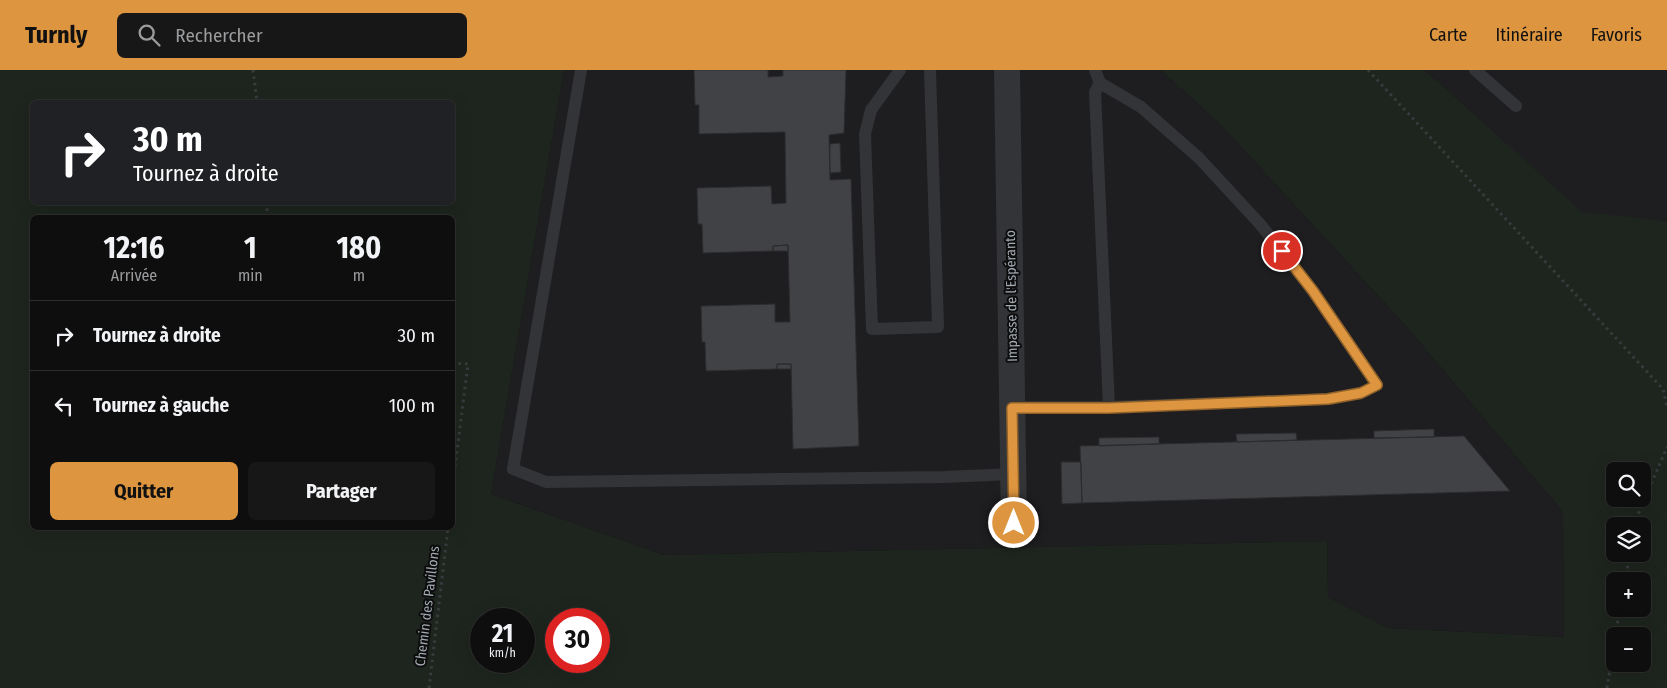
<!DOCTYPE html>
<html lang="fr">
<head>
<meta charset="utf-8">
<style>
  body { margin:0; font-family:"Fira Sans Condensed",sans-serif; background:#171717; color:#f1f3f6; height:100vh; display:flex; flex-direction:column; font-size:19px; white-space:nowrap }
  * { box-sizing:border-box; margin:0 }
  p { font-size:16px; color:#9b9c9e }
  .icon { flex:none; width:28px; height:28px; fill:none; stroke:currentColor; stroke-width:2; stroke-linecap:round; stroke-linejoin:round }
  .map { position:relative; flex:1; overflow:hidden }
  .sheet { position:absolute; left:30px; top:145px; width:425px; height:315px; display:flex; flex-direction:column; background:#0e0e0e; border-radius:8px; box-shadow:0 5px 20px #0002,0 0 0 1px #2e2e2e }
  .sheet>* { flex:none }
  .top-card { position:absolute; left:30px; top:30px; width:425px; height:105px; border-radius:8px; box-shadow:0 5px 20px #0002,0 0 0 1px #2e2e2e; background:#202124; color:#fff; overflow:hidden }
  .fabs { position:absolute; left:1606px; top:392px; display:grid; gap:10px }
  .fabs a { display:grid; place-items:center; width:45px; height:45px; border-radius:8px; background:#0e0e0e; box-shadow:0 5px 20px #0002,0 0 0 1px #2e2e2e; font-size:25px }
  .speed { position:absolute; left:470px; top:538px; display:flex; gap:10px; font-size:25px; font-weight:700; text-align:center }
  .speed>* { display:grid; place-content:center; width:65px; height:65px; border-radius:50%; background:#0e0e0e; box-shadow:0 5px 20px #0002,0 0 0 1px #2e2e2e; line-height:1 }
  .speed small { font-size:12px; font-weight:400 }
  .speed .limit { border:8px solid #d22; background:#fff; color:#111 }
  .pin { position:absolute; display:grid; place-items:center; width:42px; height:42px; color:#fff; margin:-21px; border:2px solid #fff; border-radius:50%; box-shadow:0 1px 5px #0007 }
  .me { position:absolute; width:55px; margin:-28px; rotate:0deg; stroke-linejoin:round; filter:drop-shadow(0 0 4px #0008) }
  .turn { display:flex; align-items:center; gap:18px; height:105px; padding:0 20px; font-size:22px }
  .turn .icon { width:65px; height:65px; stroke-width:2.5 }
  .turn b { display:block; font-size:35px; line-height:42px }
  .eta { display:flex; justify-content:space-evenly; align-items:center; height:85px; text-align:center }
  .eta b { font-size:30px; font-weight:700; line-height:35px }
  .cta { display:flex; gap:10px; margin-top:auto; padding:10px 20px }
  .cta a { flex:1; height:58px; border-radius:8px; background:#dd953f; color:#111; font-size:20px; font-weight:700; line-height:58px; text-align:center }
  .cta a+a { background:#171717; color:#f1f3f6 }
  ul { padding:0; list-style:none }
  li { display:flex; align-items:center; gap:15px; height:70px; padding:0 20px; border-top:1px solid #2e2e2e }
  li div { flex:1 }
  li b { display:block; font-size:19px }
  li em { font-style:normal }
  header { display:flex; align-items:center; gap:30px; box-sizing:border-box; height:70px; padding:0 25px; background:#dd953f; color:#111 }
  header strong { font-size:24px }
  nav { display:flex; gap:28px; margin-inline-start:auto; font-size:18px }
  .search { width:350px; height:45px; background:#171717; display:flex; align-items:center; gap:12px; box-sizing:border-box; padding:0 18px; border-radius:8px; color:#9b9c9e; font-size:19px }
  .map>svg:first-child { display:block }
  .built { fill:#1e1e20 }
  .green { fill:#1e251e; fill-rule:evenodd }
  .building { fill:#414246; stroke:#2c2c2f }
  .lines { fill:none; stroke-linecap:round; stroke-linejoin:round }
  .path { stroke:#393b3e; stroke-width:3; stroke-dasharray:2.5 4; stroke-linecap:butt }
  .service { stroke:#333437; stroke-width:12 }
  .minor { stroke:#333437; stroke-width:26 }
  .route-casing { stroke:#906129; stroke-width:12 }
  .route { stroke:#dd953f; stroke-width:9 }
  .labels { text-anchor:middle; stroke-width:4; stroke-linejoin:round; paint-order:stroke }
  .street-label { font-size:14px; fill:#a4aab2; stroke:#0d0d0e }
</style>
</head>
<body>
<header>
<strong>Turnly</strong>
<div class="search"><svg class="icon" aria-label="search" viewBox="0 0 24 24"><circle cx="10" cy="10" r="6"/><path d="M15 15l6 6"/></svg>Rechercher</div>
<nav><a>Carte</a><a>Itinéraire</a><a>Favoris</a></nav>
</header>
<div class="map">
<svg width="1667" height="618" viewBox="0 0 1667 618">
  <rect width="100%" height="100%" fill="#121213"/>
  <path class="built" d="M564 0H1161L1222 56 1406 256 1563 442 1564 567 1388 558 1328 527 1327 471 664 485 491 424Z
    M1425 0H1667V151L1582 143Z"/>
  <path class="green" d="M0 0H564L491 424 664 485 1327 471 1328 527 1388 558 1564 567 1563 442 1406 256 1222 56 1161 0H1425L1582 142 1667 151V618H0ZM452 32V132H32V32ZM32 148H452V458H32ZM1615 401H1642V429H1615ZM1615 456H1642V484H1615ZM1615 511H1642V539H1615ZM481 549H524V591H481ZM556 549H599V591H556ZM1642 566V594H1615V566Z"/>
  <path class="building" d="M694 0H768V7L783 6V0H846L844 63 829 65 830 110 851 109 859 376 793 379 791 294H777V299L706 301 705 272H702L701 236 775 234V252H790L788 175 773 176V181L703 183 702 154H698L697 118 771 116 772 134 786 133 785 62 699 64V35H695Z
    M840 73 841 102 830 103V74Z
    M788 175V181H773V176Z
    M777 294H791V299H777Z
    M1434 359V367L1374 368V361Z
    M1296 363 1297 370 1237 372 1236 364Z
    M1464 366 1510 421 1082 433 1080 376Z
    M1159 367V374L1099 376V368Z
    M1061 392H1081L1082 433 1062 434Z"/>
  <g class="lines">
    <path class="path" d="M253 0 257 32
      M1368 0 1663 319 1667 337
      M266 132 268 148
      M452 293 468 294 452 420
      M1635 456 1637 447 1667 377
      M1625 511 1630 484
      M1615 566 1620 539
      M429 618 448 458
      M1607 618 1615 568"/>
    <path class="service" d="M581 0 513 399 546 412 945 407 1013 404
      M900 0 871 40 865 64 872 259 938 257 930 0
      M1095 0 1100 13 1141 37 1199 88 1260 154 1313 221 1377 315 1361 323 1329 329 1109 337 1095 22 1100 13
      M1475 0 1516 36
      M1013 337H1109"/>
    <path class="minor" d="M1007 0 1014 453"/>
  </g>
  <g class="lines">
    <defs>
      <path id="route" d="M1014 453 1012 338H1109L1328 329 1361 323 1377 315 1313 221 1282 181"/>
    </defs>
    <use href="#route" class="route-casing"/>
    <use href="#route" class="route"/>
  </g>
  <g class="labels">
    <g class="street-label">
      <text transform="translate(1011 226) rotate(-91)" y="5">Impasse de l'Espéranto</text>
      <text transform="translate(427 536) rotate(-83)" y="5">Chemin des Pavillons</text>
    </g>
  </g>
</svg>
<div class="fabs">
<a><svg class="icon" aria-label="search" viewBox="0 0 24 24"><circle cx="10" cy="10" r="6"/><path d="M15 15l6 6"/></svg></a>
<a><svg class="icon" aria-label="layers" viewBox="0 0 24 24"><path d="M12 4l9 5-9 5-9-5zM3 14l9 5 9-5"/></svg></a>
<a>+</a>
<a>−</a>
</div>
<div class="speed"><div>21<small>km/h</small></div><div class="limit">30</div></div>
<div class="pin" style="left:1282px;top:181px;background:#d93025"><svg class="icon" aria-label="arrive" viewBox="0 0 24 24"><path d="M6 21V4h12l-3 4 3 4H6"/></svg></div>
<svg class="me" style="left:1014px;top:453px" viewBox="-20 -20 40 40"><circle r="17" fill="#dd953f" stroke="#fff" stroke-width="3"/><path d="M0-11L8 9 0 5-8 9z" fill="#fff"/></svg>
<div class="top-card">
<div class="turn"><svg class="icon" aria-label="right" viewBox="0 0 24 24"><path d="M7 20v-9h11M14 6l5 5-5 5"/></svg><div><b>30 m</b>Tournez à droite</div></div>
</div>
<section class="sheet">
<div class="eta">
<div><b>12:16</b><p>Arrivée</p></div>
<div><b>1</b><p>min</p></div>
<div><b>180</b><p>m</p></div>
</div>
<ul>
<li><svg class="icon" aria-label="right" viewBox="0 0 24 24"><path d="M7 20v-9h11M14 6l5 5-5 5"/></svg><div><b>Tournez à droite</b></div><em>30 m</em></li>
<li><svg class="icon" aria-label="left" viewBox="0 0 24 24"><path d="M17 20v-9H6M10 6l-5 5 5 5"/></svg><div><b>Tournez à gauche</b></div><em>100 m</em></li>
</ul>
<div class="cta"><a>Quitter</a><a>Partager</a></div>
</section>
</div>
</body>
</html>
